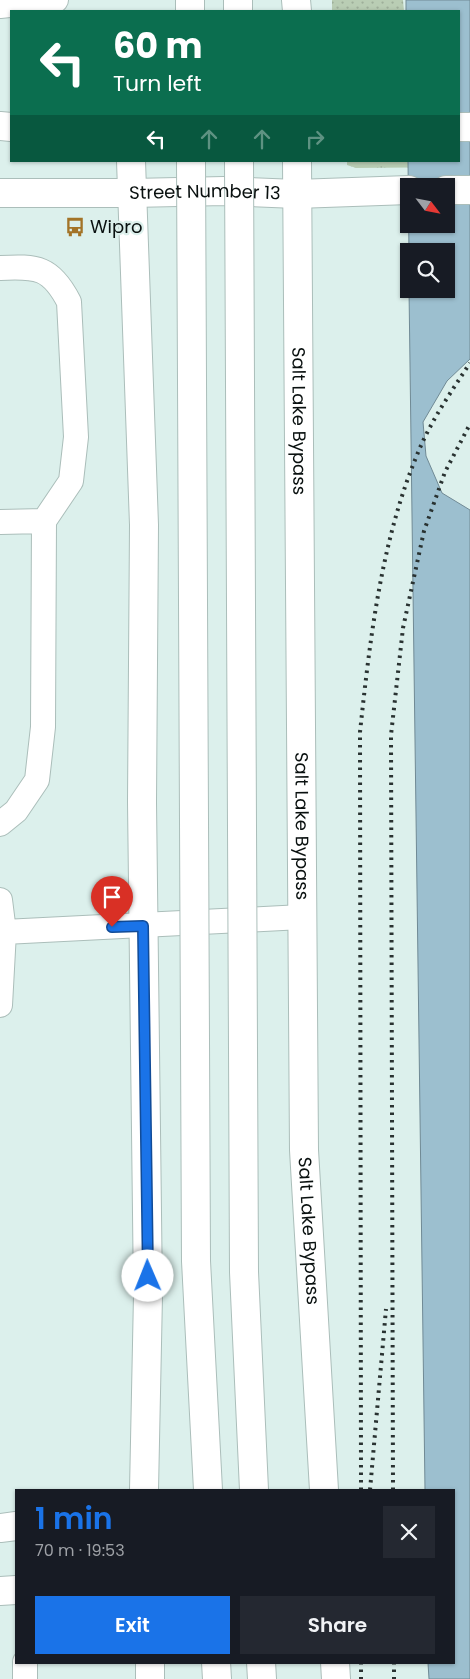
<!DOCTYPE html>
<html lang="en">
<head>
<meta charset="utf-8">
<style>
  body { margin:0; font-family:Poppins,sans-serif; background:#242831; color:#f1f3f6; height:100vh; display:flex; flex-direction:column; font-size:19px; white-space:nowrap }
  * { box-sizing:border-box; margin:0 }
  p { font-size:16px; color:#9ea1a6 }
  .icon { flex:none; width:28px; height:28px; fill:none; stroke:currentColor; stroke-width:2; stroke-linecap:round; stroke-linejoin:round }
  .map { position:relative; flex:1; overflow:hidden }
  .details { position:absolute; left:15px; top:1489px; width:440px; height:175px; display:flex; flex-direction:column; background:#171b24; border-radius:0px; box-shadow:0 1px 4px #0004 }
  .details>* { flex:none }
  .banner { position:absolute; left:10px; top:10px; width:450px; height:152px; border-radius:0px; box-shadow:0 1px 4px #0004; background:#0b6e4f; color:#fff; overflow:hidden }
  .needle { width:32px; rotate:122deg }
  .tools { position:absolute; left:400px; top:178px; display:grid; gap:10px }
  .tools a { display:grid; place-items:center; width:55px; height:55px; border-radius:0px; background:#171b24; box-shadow:0 1px 4px #0004; font-size:25px }
  .pin { position:absolute; display:grid; place-items:center; width:42px; height:42px; color:#fff; margin:-51px -21px; border-radius:50% 50% 50% 0; rotate:-45deg; box-shadow:0 0 5px #0007 }
  .pin .icon { rotate:45deg }
  .me { position:absolute; width:55px; margin:-28px; rotate:359deg; stroke-linejoin:round; filter:drop-shadow(0 0 4px #0008) }
  .turn { display:flex; align-items:center; gap:18px; height:105px; padding:0 20px; font-size:22px }
  .turn .icon { width:65px; height:65px; stroke-width:2.5 }
  .turn b { display:block; font-size:35px; line-height:42px }
  .lanes { display:flex; align-items:center; height:48px; padding:0 20px; background:#0003; justify-content:center; gap:25px; direction:ltr }
  .lanes .off { opacity:.35 }
  .round { display:grid; place-items:center; flex:none; width:52px; height:52px; border-radius:0px; background:#242831 }
  .summary { display:flex; align-items:center; justify-content:space-between; height:85px; padding:0 20px }
  h1 { font-size:30px; font-weight:600; line-height:38px; color:#1a73e8 }
  .primary-button { display:flex; gap:10px; margin-top:auto; padding:10px 20px }
  .primary-button a { flex:1; height:58px; border-radius:0px; background:#1a73e8; color:#fff; font-size:20px; font-weight:600; line-height:58px; text-align:center }
  .primary-button a+a { background:#242831; color:#f1f3f6 }
  .map>svg:first-child { display:block }
  .grass { fill:url(#grass-tufts) }
  .park { fill:url(#park-dots) }
  .water { fill:#9cbfcf; stroke:#708a95; fill-rule:evenodd }
  .lines { fill:none; stroke-linecap:round; stroke-linejoin:round }
  .lane-casing { stroke:#abbeba; stroke-width:26 }
  .secondary-casing { stroke:#abbeba; stroke-width:30 }
  .primary-casing { stroke:#abbeba; stroke-width:30 }
  .lane { stroke:#fff; stroke-width:24 }
  .secondary { stroke:#fff; stroke-width:28 }
  .primary { stroke:#fff; stroke-width:28 }
  .rail { stroke:#293231; stroke-width:4; stroke-dasharray:2.5 5; stroke-linecap:butt }
  .primary-bridge-casing { stroke:#abbeba; stroke-width:30; stroke-linecap:butt }
  .primary-bridge { stroke:#fff; stroke-width:28 }
  .route-casing { stroke:#114b97; stroke-width:12 }
  .route { stroke:#1a73e8; stroke-width:9 }
  .labels { text-anchor:middle; stroke-width:4.5; stroke-linejoin:round; paint-order:stroke }
  .street-label { font-size:18px; fill:#09100f; stroke:#dcf0ec }
  .poi-label { font-size:18px; fill:#09100f; stroke:#dcf0ec; text-anchor:start }
</style>
</head>
<body>
<div class="map">
<svg width="470" height="1679" viewBox="0 0 470 1679">
  <defs>
    <pattern id="grass-tufts" width="24" height="20" patternUnits="userSpaceOnUse" patternTransform="scale(1.25)"><rect width="24" height="20" fill="#b9cdb4"/><path d="M3 7l-1-3M5 7V3M7 7l1-3M15 17l-1-3M17 17v-4M19 17l1-3" fill="none" stroke="#9eaf9a"/></pattern>
    <pattern id="park-dots" width="8" height="8" patternUnits="userSpaceOnUse" patternTransform="scale(1.25)"><rect width="8" height="8" fill="#b9cdb4"/><path d="M2 2h.1M6 6h.1" fill="none" stroke="#9eaf9a" stroke-width="1.8" stroke-linecap="round"/></pattern>
  </defs>
  <rect width="100%" height="100%" fill="#dcf0ec"/>
  <path class="grass" d="M347 161H459L470 167 356 168 347 165Z"/>
  <path class="park" d="M332 0H403L404 11H332Z"/>
  <path class="water" d="M406 0H470V359L447 381 423 422 426 456 442 493 470 510V1679H429L428 1663 454 1662V1490H425L409 289H446V251H409V255L408 161H459V11H406ZM409 186H446V224H409Z"/>
  <g class="lines">
    <defs>
      <path id="lane" d="M0 6 56 0
        M0 268C37 266 51 267 69 302L76 437 71 481 44 521 43 727 37 780 16 811 0 824
        M0 522 44 521
        M0 900 4 932 0 1005
        M4 932 302 917
        M25 1662V1679"/>
      <g id="secondary">
        <path d="M0 126 11 127"/>
        <path d="M459 127H470"/>
        <path d="M446 190H470"/>
        <path id="s1" d="M0 193H132L224 191 296 194 409 190"/>
        <path d="M0 1528 16 1526"/>
        <path d="M0 1591 16 1590"/>
      </g>
      <g id="primary">
        <path d="M190 0V11"/>
        <path d="M238 0V11"/>
        <path d="M296 0 297 11"/>
        <path d="M131 161 144 525 142 802 148 1295 144 1490"/>
        <path id="s2" d="M297 161 304 1150 324 1490"/>
        <path d="M150 1662V1679"/>
        <path d="M216 1662 217 1679"/>
        <path d="M261 1662 262 1679"/>
        <path d="M335 1662 336 1679"/>
      </g>
    </defs>
    <use href="#lane" class="lane-casing"/>
    <use href="#secondary" class="secondary-casing"/>
    <use href="#primary" class="primary-casing"/>
    <use href="#lane" class="lane"/>
    <use href="#secondary" class="secondary"/>
    <use href="#primary" class="primary"/>
    <path class="rail" d="M361 1490 360 732C370 639 381 542 417 455 430 422 451 392 470 363
      M370 1490 386 1309
      M393 1490 391 735 403 628 424 531 445 472 470 424
      M361 1662V1679
      M394 1662V1679"/>
    <defs>
      <path id="primary-bridge" d="M191 161 196 1261 208 1490
        M239 161 244 1272 254 1490"/>
    </defs>
    <use href="#primary-bridge" class="primary-bridge-casing"/>
    <use href="#primary-bridge" class="primary-bridge"/>
  </g>
  <g class="lines">
    <defs>
      <path id="route" d="M112 927 143 926 148 1276"/>
    </defs>
    <use href="#route" class="route-casing"/>
    <use href="#route" class="route"/>
  </g>
  <defs>
    <symbol id="bus-bare" viewBox="-9 -9 18 18"><path d="M-5-6H5V4H4V6H2V4H-2V6H-4V4H-5ZM-3.5-4V0h7V-4ZM-3.5 1.2v1.5H-2V1.2ZM2 1.2v1.5H3.5V1.2Z" fill="#a37327" stroke="#dcf0ec" stroke-width="2.5" paint-order="stroke"/></symbol>
  </defs>
  <g fill-rule="evenodd">
    <use href="#bus-bare" x="61" y="213" width="28" height="28"/>
  </g>
  <g class="labels">
    <g class="street-label">
      <text dy="6" stroke="none"><textPath href="#s1" startOffset="205">Street Number 13</textPath></text>
      <text dy="6" stroke="none"><textPath href="#s2" startOffset="260">Salt Lake Bypass</textPath></text>
      <text dy="6" stroke="none"><textPath href="#s2" startOffset="665">Salt Lake Bypass</textPath></text>
      <text dy="6" stroke="none"><textPath href="#s2" startOffset="1070">Salt Lake Bypass</textPath></text>
    </g>
    <g class="poi-label">
      <text x="90" y="233">Wipro</text>
    </g>
  </g>
</svg>
<div class="tools">
<a><svg class="needle" viewBox="-14 -14 28 28"><path d="M0-13l5 13h-10z" fill="#e53935"/><path d="M0 13l5-13h-10z" fill="#9ea1a6"/></svg></a>
<a><svg class="icon" aria-label="search" viewBox="0 0 24 24"><circle cx="10" cy="10" r="6"/><path d="M15 15l6 6"/></svg></a>
</div>
<div class="pin" style="left:112px;top:927px;background:#d93025"><svg class="icon" aria-label="arrive" viewBox="0 0 24 24"><path d="M6 21V4h12l-3 4 3 4H6"/></svg></div>
<svg class="me" style="left:148px;top:1276px" viewBox="-20 -20 40 40"><circle r="19" fill="#fff"/><path d="M0-13L10 11 0 6-10 11z" fill="#1a73e8"/></svg>
<div class="banner">
<div class="turn"><svg class="icon" aria-label="left" viewBox="0 0 24 24"><path d="M17 20v-9H6M10 6l-5 5 5 5"/></svg><div><b>60 m</b>Turn left</div></div>
<div class="lanes"><svg class="icon" aria-label="left" viewBox="0 0 24 24"><path d="M17 20v-9H6M10 6l-5 5 5 5"/></svg><svg class="icon off" aria-label="ahead" viewBox="0 0 24 24"><path d="M12 20V5M6 11l6-6 6 6"/></svg><svg class="icon off" aria-label="ahead" viewBox="0 0 24 24"><path d="M12 20V5M6 11l6-6 6 6"/></svg><svg class="icon off" aria-label="right" viewBox="0 0 24 24"><path d="M7 20v-9h11M14 6l5 5-5 5"/></svg></div>
</div>
<section class="details">
<div class="summary"><div><h1>1 min</h1><p>70 m · 19:53</p></div><a class="round"><svg class="icon" aria-label="close" viewBox="0 0 24 24"><path d="M6 6l12 12M18 6L6 18"/></svg></a></div>
<div class="primary-button"><a>Exit</a><a>Share</a></div>
</section>
</div>
</body>
</html>
